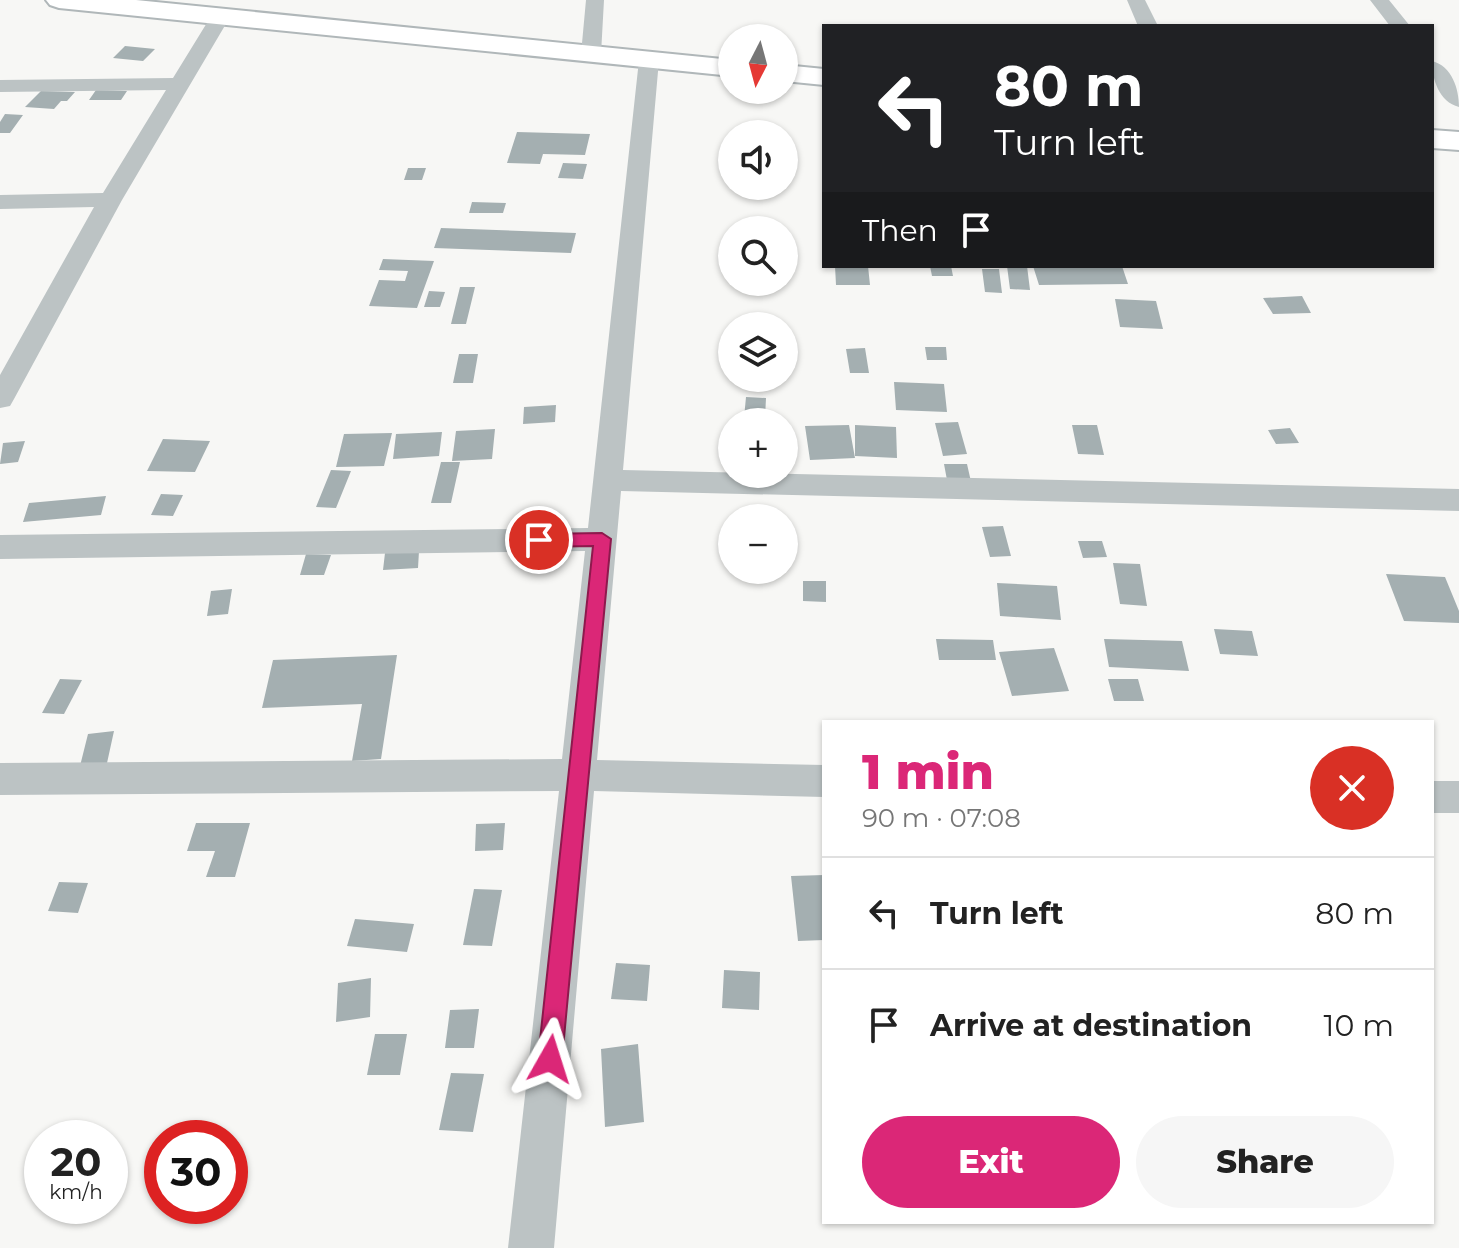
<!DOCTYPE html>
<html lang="en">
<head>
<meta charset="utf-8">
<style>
  body { margin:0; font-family:Montserrat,sans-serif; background:#f6f6f6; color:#222; height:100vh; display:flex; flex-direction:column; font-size:30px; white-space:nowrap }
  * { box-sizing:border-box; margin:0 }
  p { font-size:26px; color:#767676 }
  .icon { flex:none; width:44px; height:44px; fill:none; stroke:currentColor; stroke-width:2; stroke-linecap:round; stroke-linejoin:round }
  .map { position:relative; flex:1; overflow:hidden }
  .panel { position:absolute; left:822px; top:720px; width:612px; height:504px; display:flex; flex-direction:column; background:#fff; border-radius:0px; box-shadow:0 2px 6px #0004 }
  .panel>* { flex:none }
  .top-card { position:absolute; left:822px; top:24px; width:612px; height:244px; border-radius:0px; box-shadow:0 2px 6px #0004; background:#202124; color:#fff; overflow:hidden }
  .needle { width:52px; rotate:186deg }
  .buttons { position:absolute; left:718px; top:24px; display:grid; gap:16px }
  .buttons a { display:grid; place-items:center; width:80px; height:80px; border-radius:50%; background:#fff; box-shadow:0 2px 6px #0004; font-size:40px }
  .speed { position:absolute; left:24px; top:1120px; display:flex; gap:16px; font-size:40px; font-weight:700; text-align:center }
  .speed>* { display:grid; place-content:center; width:104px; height:104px; border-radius:50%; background:#fff; box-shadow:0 2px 6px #0004; line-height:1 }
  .speed small { font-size:20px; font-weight:400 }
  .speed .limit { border:12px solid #d22; background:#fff; color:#111 }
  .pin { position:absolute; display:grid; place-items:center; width:68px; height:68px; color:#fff; margin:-34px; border:4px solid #fff; border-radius:50%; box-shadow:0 2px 8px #0007 }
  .me { position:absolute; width:88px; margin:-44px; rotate:6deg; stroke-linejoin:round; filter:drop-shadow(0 0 6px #0008) }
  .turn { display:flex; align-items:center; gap:28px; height:168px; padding:0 40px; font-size:36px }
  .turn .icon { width:104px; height:104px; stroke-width:2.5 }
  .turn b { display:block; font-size:56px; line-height:68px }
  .then { display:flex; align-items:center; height:76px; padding:0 40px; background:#0003; gap:16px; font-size:30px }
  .round { display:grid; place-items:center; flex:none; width:84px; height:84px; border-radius:42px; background:#f6f6f6 }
  .overview { display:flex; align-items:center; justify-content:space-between; height:136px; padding:0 40px }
  h1 { font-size:48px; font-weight:800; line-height:60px; color:#db2777 }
  .button { display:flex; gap:16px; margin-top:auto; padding:16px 40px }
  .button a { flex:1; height:92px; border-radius:48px; background:#db2777; color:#fff; font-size:32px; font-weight:800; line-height:92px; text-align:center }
  .button a+a { background:#f6f6f6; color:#222 }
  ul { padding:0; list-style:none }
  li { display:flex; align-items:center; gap:24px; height:112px; padding:0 40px; border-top:2px solid #e0e0e0 }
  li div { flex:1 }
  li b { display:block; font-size:30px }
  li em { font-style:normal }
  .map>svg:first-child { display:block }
  .building { fill:#a4afb1 }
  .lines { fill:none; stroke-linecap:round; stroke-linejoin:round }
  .primary-casing { stroke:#b0b7b9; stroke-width:4 }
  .minor { fill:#bcc3c4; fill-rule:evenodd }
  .primary { fill:#fff; fill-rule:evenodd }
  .route { fill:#db2777; stroke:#8e194d; stroke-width:2 }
</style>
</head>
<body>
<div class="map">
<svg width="1459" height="1248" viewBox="0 0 1459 1248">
  <rect width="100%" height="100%" fill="#f7f7f5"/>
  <path class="building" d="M125 46 155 49 143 61 113 58Z
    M96 90 127 91 121 100H89Z
    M41 91 75 92 67 101H61L54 109 25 107Z
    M5 114 23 115 10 133H0V122Z
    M517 132 590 134 585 155 543 154 540 164 507 163Z
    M563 163 587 164 583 179 558 178Z
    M408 168H426L422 180H404Z
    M472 202 506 203 503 213H469Z
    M441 228 576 233 571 253 434 248Z
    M383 259 434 261 417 308 369 306 379 280 405 281 408 271 379 270Z
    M835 266H868L870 285H836Z
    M930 266H951L953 276H932Z
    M1007 266H1027L1030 290 1010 289Z
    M1033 266H1122L1128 284 1039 285Z
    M982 269H999L1002 293 985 292Z
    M460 287H475L466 324H451Z
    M429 291 445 292 440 307H424Z
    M1302 296 1311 313 1273 314 1263 298Z
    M1115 299 1156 301 1163 329 1120 327Z
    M925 347H946L947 360H927Z
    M865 348 869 373H850L846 349Z
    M459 354H478L473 383H453Z
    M894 382 944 384 947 412 896 410Z
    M746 397 766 398 765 418H744Z
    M556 405 555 422 523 424 524 407Z
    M958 422 967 454 943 456 935 423Z
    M849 425 855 458 810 460 805 426Z
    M855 425 896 427 897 458 855 456Z
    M1072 425H1097L1104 455 1078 454Z
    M1290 428 1299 443 1276 444 1268 430Z
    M495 429 492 459 452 461 456 431Z
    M442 432 439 456 393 459 396 434Z
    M392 433 384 466 336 467 344 434Z
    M163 439 210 441 195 472 147 471Z
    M25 441 18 462 0 464 3 443Z
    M441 462H460L451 503H431Z
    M944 464H967L974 495 950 496Z
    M331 470 351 471 336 508 316 507Z
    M161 494 183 495 173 516 151 515Z
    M106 496 101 515 23 522 29 503Z
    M1003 526 1011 556 990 557 982 527Z
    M1078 541H1102L1107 557 1083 558Z
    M419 551 418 568 383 570 385 553Z
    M306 554 331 555 324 575H300Z
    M1113 563 1140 564 1147 606 1120 604Z
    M1386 574 1445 577 1459 611V623L1404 621Z
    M803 581H826V602L803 601Z
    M997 583 1057 586 1061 620 1000 616Z
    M232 589 228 614 207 616 211 591Z
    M1214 629 1252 631 1258 656 1220 654Z
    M936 639 993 640 996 660H939Z
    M1104 639 1182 641 1189 671 1109 667Z
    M1054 648 1069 691 1012 696 999 652Z
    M397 655 381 759 352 761 362 704 262 708 273 660Z
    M60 679 82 680 64 714 42 713Z
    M1108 679H1138L1144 701H1114Z
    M114 731 107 763 80 766 88 734Z
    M196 823H250L235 877H206L215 851H187Z
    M505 823 503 850 475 851 476 824Z
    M824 875V940L798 941 791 876Z
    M59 882 88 883 78 913 48 911Z
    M474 889 502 890 492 946 463 945Z
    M355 919 414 924 407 952 347 946Z
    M616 963 650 965 647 1001 611 999Z
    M724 970 760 972 759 1010 722 1008Z
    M371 978 370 1017 336 1022 338 983Z
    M479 1009 474 1048H445L450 1010Z
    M375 1034H407L400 1075H367Z
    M638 1044 644 1122 605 1127 601 1049Z
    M451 1073 484 1074 473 1132 439 1130Z"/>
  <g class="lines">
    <defs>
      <path id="primary" d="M46 0H136L732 60V76L59 8 50 5Z
        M784 65 824 69V85L784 81Z
        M1432 130 1459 132V150L1432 148Z"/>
    </defs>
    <use href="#primary" class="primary-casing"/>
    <path class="minor" d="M586 0H604L601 54 591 60 581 54Z
      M1127 0H1145L1158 26H1138Z
      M1370 0H1389L1410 26H1390Z
      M220 11 230 17 122 200 14 399 10 406 0 408V375L94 207 0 209V195L103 193 166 90 0 92V80L173 78 213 13Z
      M649 54 659 60 623 470 1459 489V511L621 491 597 760 824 765V797L594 791 554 1248H508L559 791 0 795V763L562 759 585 551 0 559V535L588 528 639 60Z
      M1432 61C1452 66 1459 89 1459 107 1439 102 1432 79 1432 61Z
      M1432 781H1459V813H1432Z"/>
    <use href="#primary" class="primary"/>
  </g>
  <path class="route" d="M602 533 611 539 562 1059 558 1067 550 1070 542 1067 538 1059 593 546 539 547 530 540 539 534Z"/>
</svg>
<div class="buttons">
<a><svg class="needle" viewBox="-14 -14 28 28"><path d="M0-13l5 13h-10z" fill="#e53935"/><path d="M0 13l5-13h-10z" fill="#767676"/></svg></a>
<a><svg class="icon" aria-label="sound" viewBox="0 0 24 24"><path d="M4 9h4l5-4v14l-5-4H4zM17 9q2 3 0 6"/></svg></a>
<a><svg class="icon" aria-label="search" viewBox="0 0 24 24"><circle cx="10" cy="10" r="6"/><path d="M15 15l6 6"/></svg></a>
<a><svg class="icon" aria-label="layers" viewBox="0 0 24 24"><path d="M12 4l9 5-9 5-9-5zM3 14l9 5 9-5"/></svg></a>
<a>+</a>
<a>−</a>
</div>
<div class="speed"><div>20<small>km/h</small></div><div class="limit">30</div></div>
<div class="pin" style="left:539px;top:540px;background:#d93025"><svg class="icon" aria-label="arrive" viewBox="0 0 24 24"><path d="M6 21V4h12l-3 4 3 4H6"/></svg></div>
<svg class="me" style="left:550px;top:1059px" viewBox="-20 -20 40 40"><path d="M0-17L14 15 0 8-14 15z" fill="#db2777" stroke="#fff" stroke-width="4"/></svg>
<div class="top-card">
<div class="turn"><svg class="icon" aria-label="left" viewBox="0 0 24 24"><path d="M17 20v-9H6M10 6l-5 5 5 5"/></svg><div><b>80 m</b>Turn left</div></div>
<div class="then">Then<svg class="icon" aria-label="arrive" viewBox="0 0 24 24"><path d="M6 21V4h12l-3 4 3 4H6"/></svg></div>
</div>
<section class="panel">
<div class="overview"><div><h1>1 min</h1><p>90 m · 07:08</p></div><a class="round" style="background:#d93025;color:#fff"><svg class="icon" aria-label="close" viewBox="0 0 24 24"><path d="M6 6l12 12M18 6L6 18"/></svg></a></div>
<ul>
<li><svg class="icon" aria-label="left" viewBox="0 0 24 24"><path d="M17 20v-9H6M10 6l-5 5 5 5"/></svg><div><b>Turn left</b></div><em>80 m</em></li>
<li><svg class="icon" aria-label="arrive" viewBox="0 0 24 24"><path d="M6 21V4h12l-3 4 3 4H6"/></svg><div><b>Arrive at destination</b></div><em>10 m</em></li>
</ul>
<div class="button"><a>Exit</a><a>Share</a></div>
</section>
</div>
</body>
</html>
